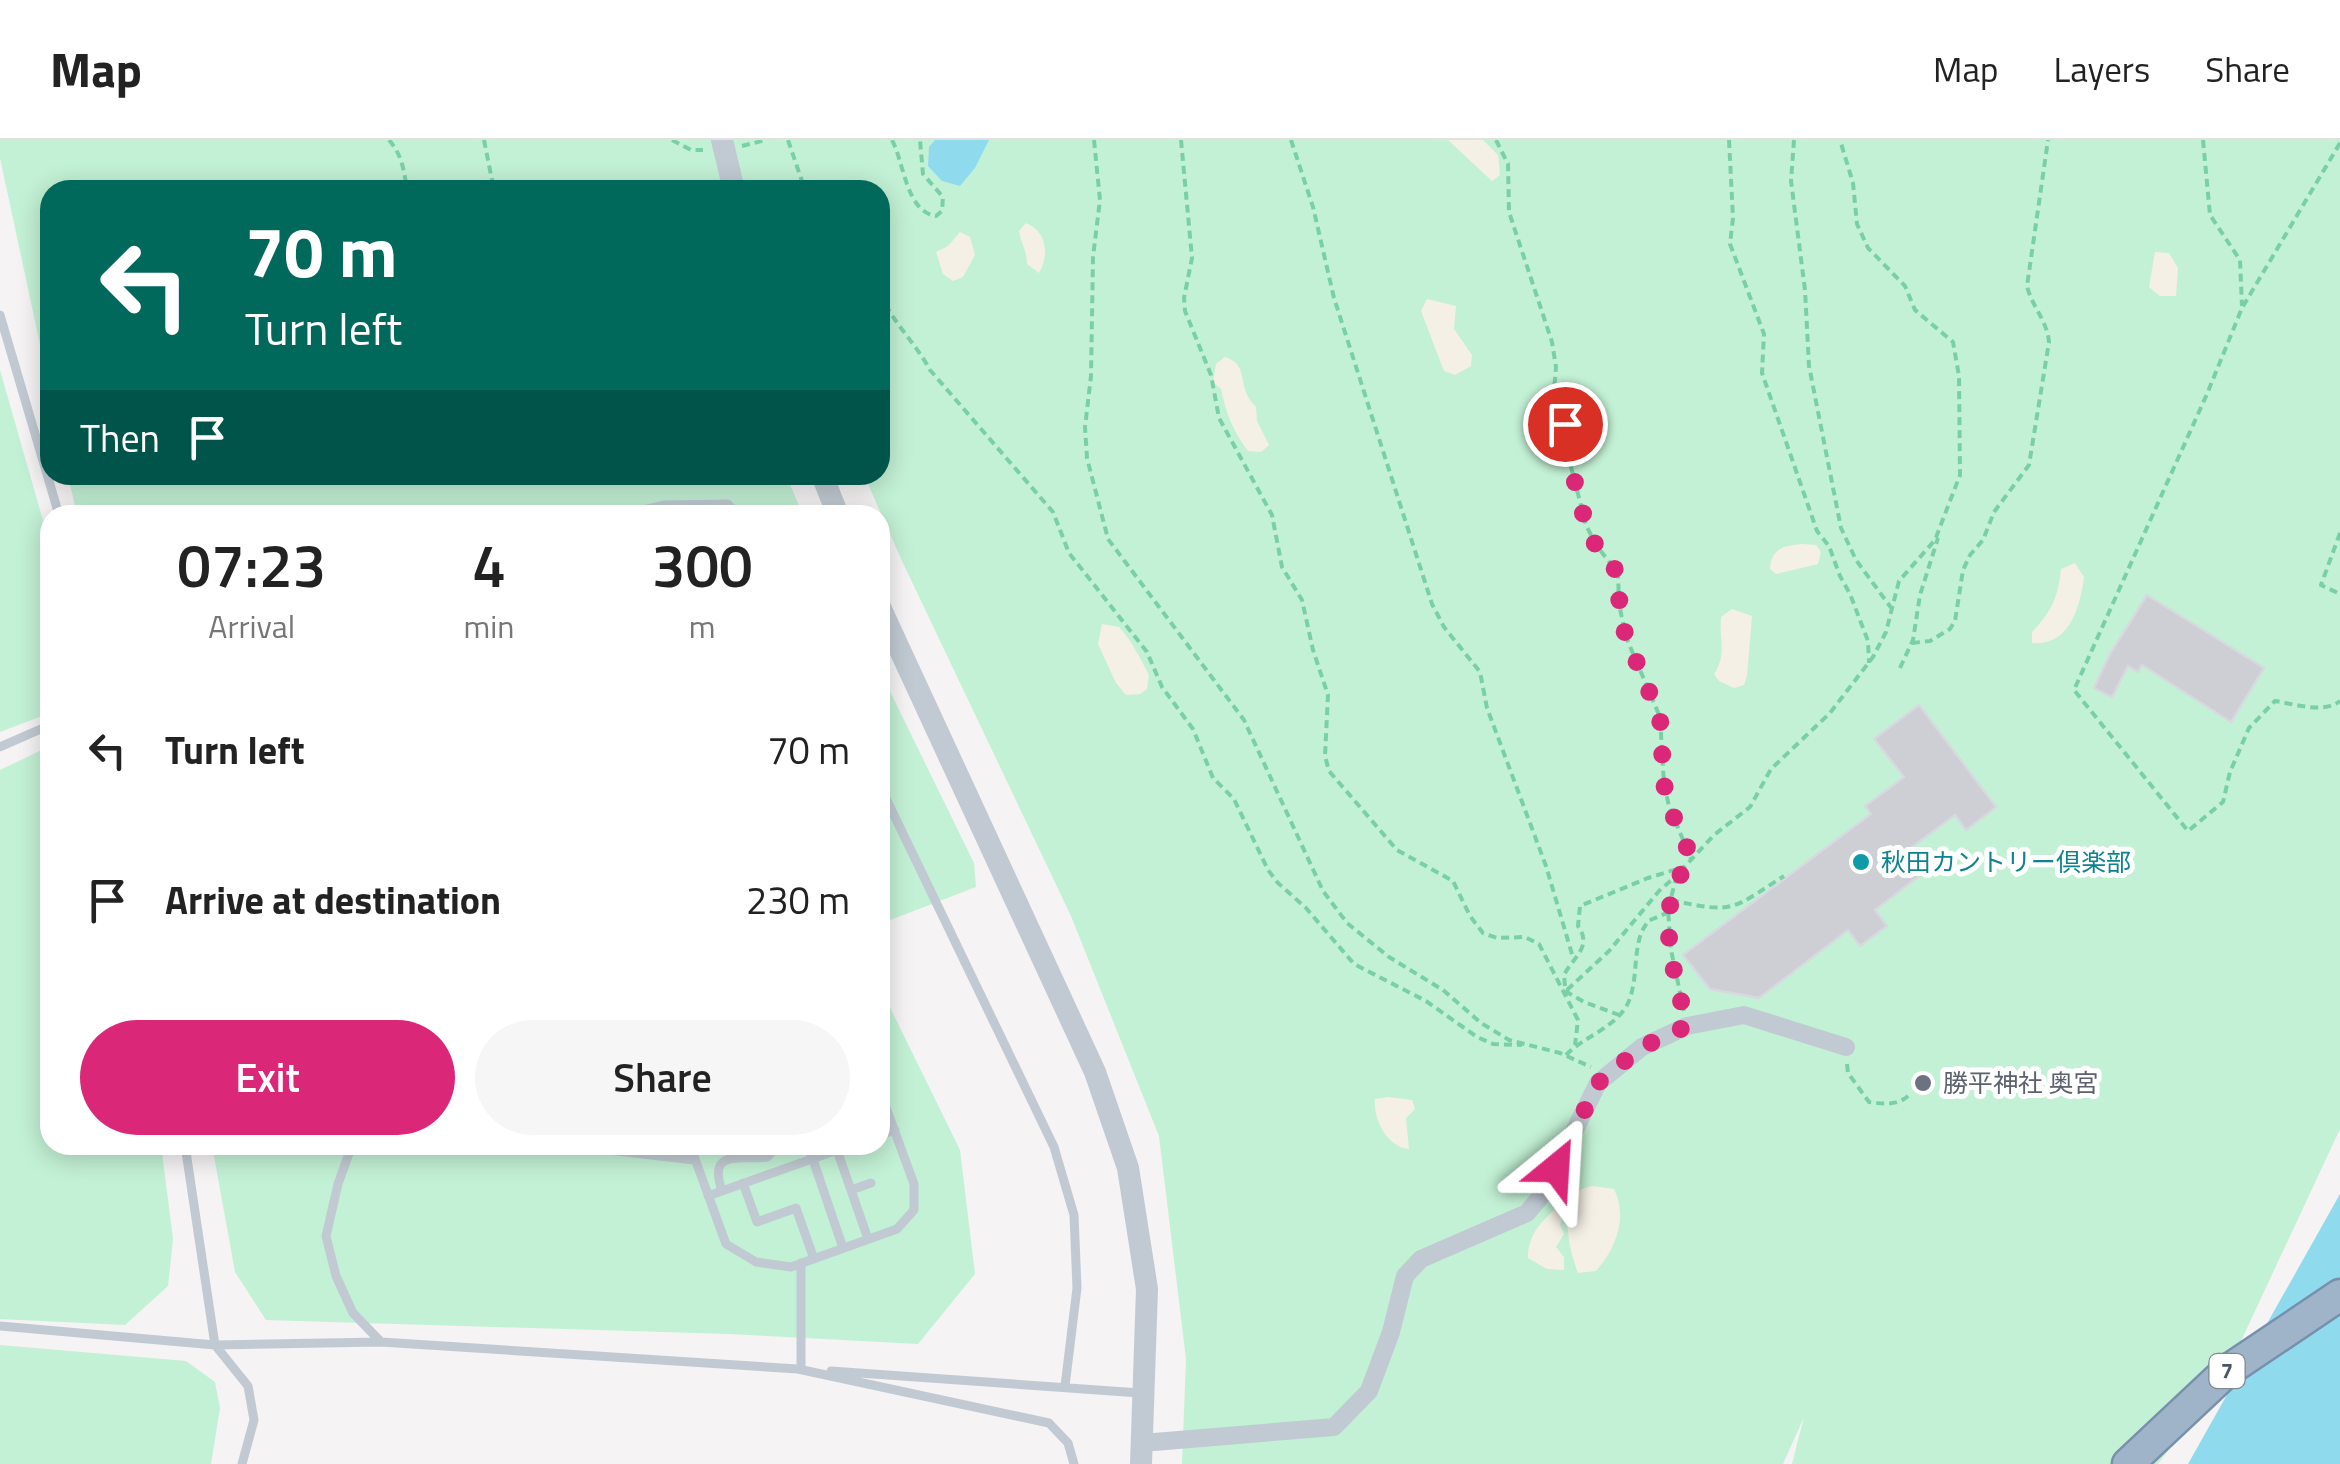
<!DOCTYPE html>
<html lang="en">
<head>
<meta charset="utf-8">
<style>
  body { margin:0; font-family:"Titillium Web","Noto Sans JP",sans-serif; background:#f6f6f6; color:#222; height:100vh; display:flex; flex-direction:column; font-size:38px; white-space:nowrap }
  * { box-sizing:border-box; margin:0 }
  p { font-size:32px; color:#767676 }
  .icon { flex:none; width:55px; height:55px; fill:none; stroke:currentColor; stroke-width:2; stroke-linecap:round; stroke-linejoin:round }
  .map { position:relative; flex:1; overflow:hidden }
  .drawer { position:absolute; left:40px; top:365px; width:850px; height:650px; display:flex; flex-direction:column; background:#fff; border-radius:30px; box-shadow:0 5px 25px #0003 }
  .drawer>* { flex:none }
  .banner { position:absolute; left:40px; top:40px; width:850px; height:305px; border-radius:30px; box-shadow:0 5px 25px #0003; background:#00695c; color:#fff; overflow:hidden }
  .pin { position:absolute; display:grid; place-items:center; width:85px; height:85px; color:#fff; margin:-42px; border:5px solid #fff; border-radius:50%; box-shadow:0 2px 10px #0007 }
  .me { position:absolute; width:110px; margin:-55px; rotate:27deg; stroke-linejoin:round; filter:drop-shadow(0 0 8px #0008) }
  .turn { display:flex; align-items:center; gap:35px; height:210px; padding:0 40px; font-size:45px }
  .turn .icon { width:130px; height:130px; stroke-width:2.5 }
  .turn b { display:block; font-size:70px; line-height:85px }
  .then { display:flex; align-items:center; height:95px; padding:0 40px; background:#0003; gap:20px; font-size:38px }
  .eta { display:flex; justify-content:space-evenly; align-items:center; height:170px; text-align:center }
  .eta b { font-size:60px; font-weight:600; line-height:70px }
  .button { display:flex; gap:20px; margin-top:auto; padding:20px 40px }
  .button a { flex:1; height:115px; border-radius:60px; background:#db2777; color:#fff; font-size:40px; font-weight:600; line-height:115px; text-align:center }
  .button a+a { background:#f6f6f6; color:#222 }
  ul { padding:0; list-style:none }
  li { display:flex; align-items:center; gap:30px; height:150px; padding:0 40px }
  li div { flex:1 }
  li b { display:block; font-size:38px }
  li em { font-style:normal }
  header { display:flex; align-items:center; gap:60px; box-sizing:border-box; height:140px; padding:0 50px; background:#fff; border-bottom:2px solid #e0e0e0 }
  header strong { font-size:48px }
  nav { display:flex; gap:55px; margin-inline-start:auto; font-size:35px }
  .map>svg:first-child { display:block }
  .green { fill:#c3f1d5 }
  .sand { fill:#f5f0e5 }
  .water { fill:#90daee }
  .building { fill:#cdcfd5; stroke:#d7d9de; stroke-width:2.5 }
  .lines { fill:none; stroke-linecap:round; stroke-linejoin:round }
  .trunk-casing { stroke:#7690ad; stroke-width:35 }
  .path { stroke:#7ad0a6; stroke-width:4; stroke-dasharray:8 5; stroke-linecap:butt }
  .service { stroke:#c1cad2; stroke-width:9 }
  .minor { stroke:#c1cad2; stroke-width:18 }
  .tertiary { stroke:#c1cad2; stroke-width:22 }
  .trunk { stroke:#9fb4c9; stroke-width:30 }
  .route { stroke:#db2777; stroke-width:18; stroke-dasharray:0 32.4 }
  .culture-dot { fill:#0f9aa8; stroke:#fff; stroke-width:4 }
  .worship-dot { fill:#6b7280; stroke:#fff; stroke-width:4 }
  .labels { text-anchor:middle; stroke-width:10; stroke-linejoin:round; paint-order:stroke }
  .shield { fill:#fff; stroke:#808990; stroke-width:2.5 }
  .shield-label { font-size:22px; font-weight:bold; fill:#4a5661 }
  .culture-label { font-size:25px; fill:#0d838f; stroke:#fff; text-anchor:start }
  .worship-label { font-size:25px; fill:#5b616d; stroke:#fff; text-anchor:start }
</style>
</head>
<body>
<header>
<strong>Map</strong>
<nav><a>Map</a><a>Layers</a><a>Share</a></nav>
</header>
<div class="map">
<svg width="2340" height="1324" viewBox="0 0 2340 1324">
  <rect width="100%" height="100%" fill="#f5f3f3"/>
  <path class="green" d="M0 0H2340V989L2227 1231 2158 1324H1792L1804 1277 1783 1324H1182L1186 1219 1159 996 1071 776 902 421 864 335H880V50H50V251L0 18Z
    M0 230 50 405V573L0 592Z
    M68 335H786L803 375H77Z
    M880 531 974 723 976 747 880 784Z
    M50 606V1005H161L173 1099 168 1146 125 1185 0 1179V630Z
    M880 847 960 1010 975 1134 918 1204 729 1194 266 1180 235 1132 212 1005H880Z
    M0 1205 186 1221 215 1242 220 1268 211 1324H0Z"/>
  <path class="sand" d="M1448 0H1483L1498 15 1500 35 1492 41Z
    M1026 83C1046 91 1050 114 1039 133L1027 124C1027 111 1021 103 1019 91Z
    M960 92 970 97 975 115 963 137 953 141 943 134 936 112 948 106Z
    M2155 112 2169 113 2178 128 2176 156H2160L2149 147Z
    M1427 159 1456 166 1454 189 1472 215 1471 226 1455 235 1444 231 1421 171Z
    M1225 217C1251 225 1235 247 1256 267L1257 281 1269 305 1261 312 1248 311C1233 291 1226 273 1221 249L1213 242 1216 224Z
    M1802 404 1816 405 1821 412 1818 424 1776 434 1770 429C1771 408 1784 406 1802 404Z
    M2075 423 2084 437C2080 467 2070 506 2032 503V492C2052 471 2058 457 2061 429Z
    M1732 469 1752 476 1747 536 1744 545 1734 548 1719 541 1714 534C1727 516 1719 498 1721 477Z
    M1102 484 1119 487C1132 501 1140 518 1149 535L1147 549 1140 554 1126 555 1116 543 1098 504Z
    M1388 957 1412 960 1415 969 1406 978 1409 1009C1387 1007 1373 979 1375 959Z
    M1592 1046 1614 1049C1628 1078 1616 1108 1596 1131L1578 1133C1568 1106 1562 1077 1576 1051Z
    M1555 1069 1564 1074 1560 1085 1564 1094 1556 1107 1564 1117V1130L1547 1129 1528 1118C1528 1096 1539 1084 1555 1069Z"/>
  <path class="water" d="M935 0H989L975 28 960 46 942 41 928 26 929 7Z
    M2340 1054V1324H2188Z"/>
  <path class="building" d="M2147 455 2264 528 2231 582 2142 525 2138 532 2128 526 2112 557 2094 548 2110 514Z
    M1919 565 1996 667 1966 690 1955 675 1907 711 1923 733 1875 770 1887 786 1860 806 1848 790 1759 858 1710 849 1683 815 1871 674 1865 666 1904 637 1874 599Z"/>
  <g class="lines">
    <defs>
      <path id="trunk" d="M2128 1324 2227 1231 2340 1155"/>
    </defs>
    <use href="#trunk" class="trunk-casing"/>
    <path class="path" d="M389 0C402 15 404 30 407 50
      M484 0 494 50
      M672 0 691 10H703
      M788 0 805 50
      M892 0C904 22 906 72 936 76L942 71 943 57 923 34 920 0
      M1094 0 1100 60 1093 117 1091 236 1085 287 1087 318 1108 399 1244 580 1323 751 1347 783 1389 817 1443 850 1481 883 1509 900 1560 913 1591 927
      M1181 0 1192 118 1184 158 1185 171 1211 235 1219 278 1272 375 1282 427 1302 460 1313 510 1328 555 1325 616 1329 631 1397 710 1453 741 1470 776 1483 793 1497 798 1525 797 1539 804 1578 880 1575 905
      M1291 0 1313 67 1334 158 1432 464 1444 487 1480 532 1487 568 1546 726 1574 821
      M1496 0 1508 24 1509 72 1552 202 1556 227 1554 251 1569 299 1570 323 1586 385 1596 405 1618 433 1619 464 1626 497 1660 577 1664 644 1669 666 1691 719
      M1729 0 1733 78 1730 104 1764 194 1762 233 1817 391 1829 406 1840 436 1850 454 1868 501 1869 523
      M1794 0 1791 41 1805 150 1809 226 1841 388 1856 420 1892 469
      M2203 0 2210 75 2240 120 2242 166
      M2340 3 2242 168 2207 254 2074 550 2188 691 2223 662 2230 632 2249 588 2275 561C2294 564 2324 574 2340 561
      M742 6 766 0
      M880 153C892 182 915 202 930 230L1053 372 1069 413 1147 512 1162 547 1193 589 1213 638 1234 659 1268 730 1278 743 1306 768 1354 824 1426 861 1477 897 1493 904 1522 905
      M2340 393 2321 445 2340 454
      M1912 503 1930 501 1950 489 1955 481 1963 430 1970 415 1983 400 1994 372 2029 325 2049 202C2047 180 2032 167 2027 146L2048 0
      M1900 528 1913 500 1920 455 1938 398
      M1671 760C1734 774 1731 770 1784 736
      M1565 846 1564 835C1573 817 1593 807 1578 786L1580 766 1648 738 1684 727
      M1567 850 1609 811 1659 751 1677 735
      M1565 851 1584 862 1619 875
      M1684 871 1671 810 1668 769 1677 735 1714 695 1750 667 1771 629 1830 573 1873 517 1886 492 1899 441 1935 400 1960 335 1959 236 1953 202 1915 170 1905 146 1868 108 1857 84 1853 43 1840 0
      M1566 915C1583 897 1617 887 1628 863 1638 841 1633 813 1642 791L1648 781 1669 772
      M1847 924 1848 933 1869 962C1885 964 1899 966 1910 954"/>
    <path class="service" d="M0 175 59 375
      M620 375 665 365 728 364 737 375
      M0 607 50 585
      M880 646 1054 1007 1074 1075 1077 1148 1065 1246
      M880 995 895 990
      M185 1005 215 1205 248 1246 254 1280 242 1324
      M352 1005 338 1044 326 1096 336 1136 353 1173 381 1202
      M566 1005 694 1020
      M690 1005 726 1104 756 1122 791 1127 897 1089 914 1070V1044L880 951
      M808 1005 843 1108
      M837 1010 868 1099
      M743 1043 757 1082 796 1068 814 1119
      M851 1050 871 1043
      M722 1051C707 1007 742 1021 767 1017L779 1005
      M708 1056 851 1005
      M0 1186 215 1205 381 1202 798 1229 1049 1283 1068 1303 1074 1324
      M801 1229V1123
      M831 1231 1140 1253"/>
    <path class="minor" d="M1142 1303 1334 1287 1369 1251 1391 1192 1405 1136 1421 1119 1527 1073 1543 1054 1598 943 1642 907 1687 886 1744 875 1846 907"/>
    <path class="tertiary" d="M722 0 734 50
      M822 335 838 375
      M880 467 1095 932 1128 1028 1147 1149 1141 1324"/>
    <use href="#trunk" class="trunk"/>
  </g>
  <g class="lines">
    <path class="route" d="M1556 1028 1598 943 1642 907 1687 886C1675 832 1650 765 1692 719L1669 666 1664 644 1660 577 1626 497 1620 474 1618 433 1596 406 1586 385 1570 323 1565 284"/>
  </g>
  <circle class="culture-dot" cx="1861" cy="722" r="10"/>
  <circle class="worship-dot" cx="1923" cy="943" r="10"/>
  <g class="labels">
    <rect class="shield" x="2209.5" y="1214" width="35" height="34" rx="8"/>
    <g class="shield-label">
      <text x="2227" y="1239">7</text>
    </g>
    <g class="culture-label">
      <text x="1881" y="731">秋田カントリー倶楽部</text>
    </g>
    <g class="worship-label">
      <text x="1943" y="952">勝平神社 奥宮</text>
    </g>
  </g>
</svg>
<div class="pin" style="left:1565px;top:284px;background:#d93025"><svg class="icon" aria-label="arrive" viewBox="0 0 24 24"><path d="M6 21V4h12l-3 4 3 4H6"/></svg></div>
<svg class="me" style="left:1556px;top:1028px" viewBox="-20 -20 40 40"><path d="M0-17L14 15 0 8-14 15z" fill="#db2777" stroke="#fff" stroke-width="4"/></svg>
<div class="banner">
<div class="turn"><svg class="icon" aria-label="left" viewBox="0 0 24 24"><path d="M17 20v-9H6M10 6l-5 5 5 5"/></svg><div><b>70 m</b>Turn left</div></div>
<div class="then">Then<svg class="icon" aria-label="arrive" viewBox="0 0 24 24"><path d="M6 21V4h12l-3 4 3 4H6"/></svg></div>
</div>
<section class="drawer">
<div class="eta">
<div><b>07:23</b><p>Arrival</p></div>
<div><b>4</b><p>min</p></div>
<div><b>300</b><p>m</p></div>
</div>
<ul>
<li><svg class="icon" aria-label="left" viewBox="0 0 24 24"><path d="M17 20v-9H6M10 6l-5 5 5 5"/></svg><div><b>Turn left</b></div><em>70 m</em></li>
<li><svg class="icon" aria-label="arrive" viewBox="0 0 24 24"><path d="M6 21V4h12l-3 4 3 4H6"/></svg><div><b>Arrive at destination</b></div><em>230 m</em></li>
</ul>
<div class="button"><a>Exit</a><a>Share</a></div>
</section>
</div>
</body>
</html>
